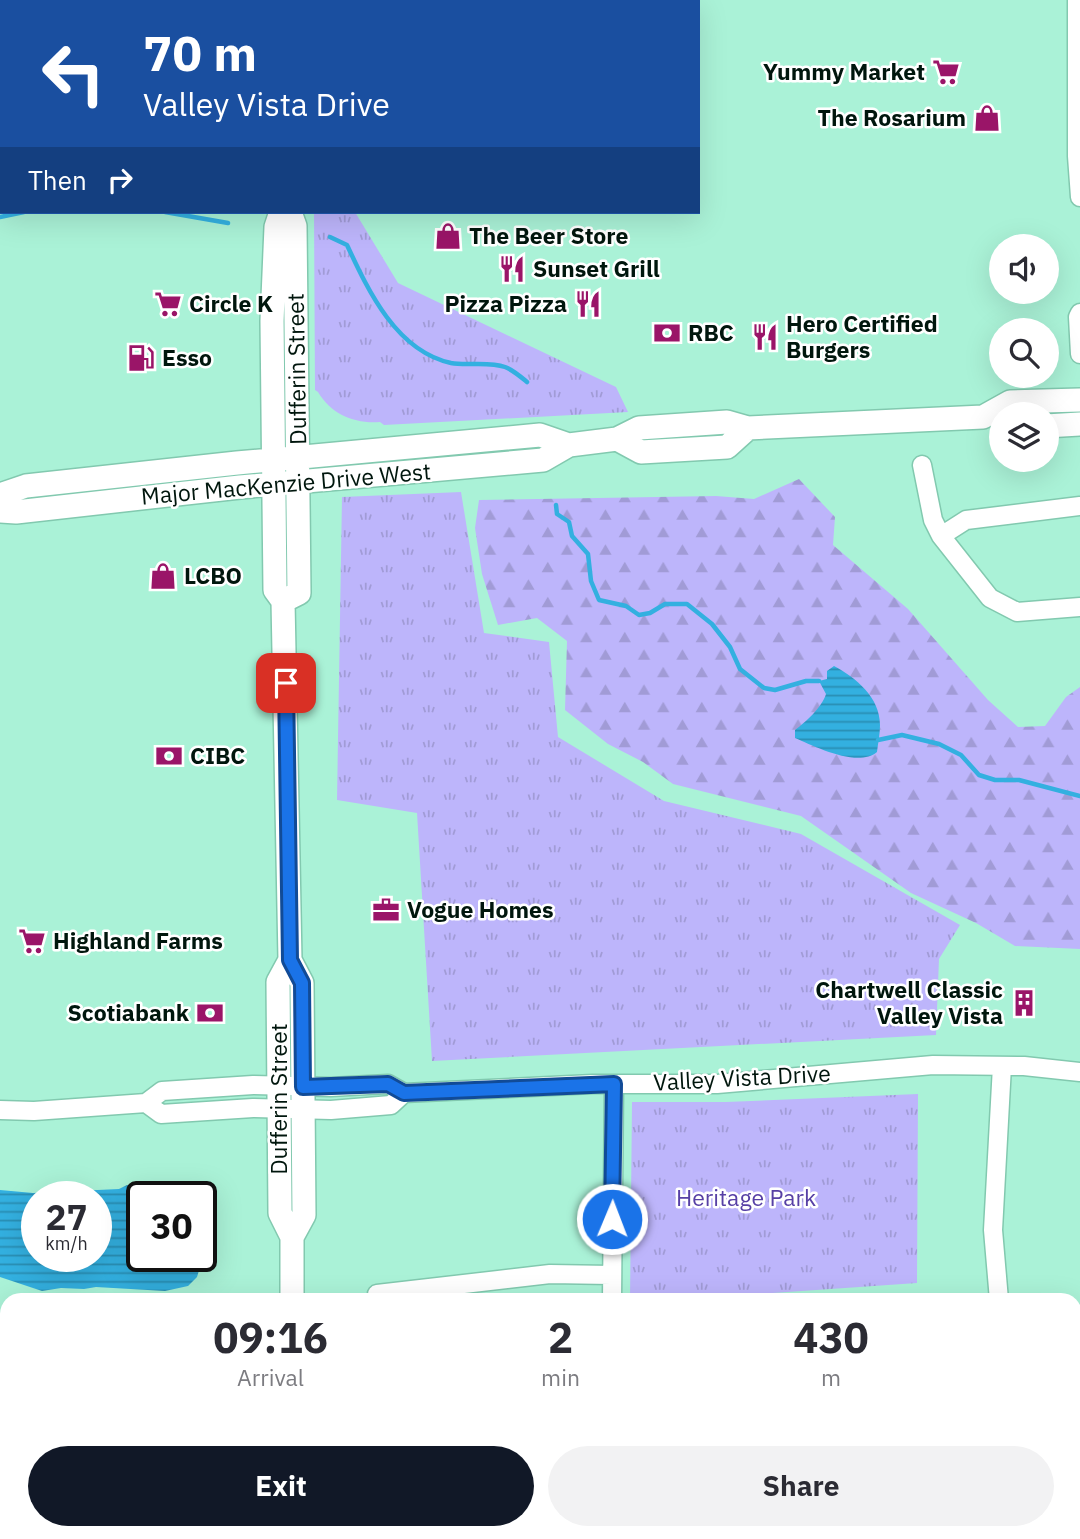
<!DOCTYPE html>
<html lang="en">
<head>
<meta charset="utf-8">
<style>
  body { margin:0; font-family:"IBM Plex Sans",sans-serif; background:#f2f2f3; color:#2b2b33; height:100vh; display:flex; flex-direction:column; font-size:26px; white-space:nowrap }
  * { box-sizing:border-box; margin:0 }
  p { font-size:23px; color:#7c7c81 }
  .icon { flex:none; width:38px; height:38px; fill:none; stroke:currentColor; stroke-width:2; stroke-linecap:round; stroke-linejoin:round }
  .map { position:relative; flex:1; overflow:hidden }
  .sheet { position:absolute; left:0px; top:1293px; width:1082px; height:247px; display:flex; flex-direction:column; background:#fff; border-radius:21px 21px 0 0; box-shadow:0 7px 28px #0002 }
  .sheet>* { flex:none }
  .guide { position:absolute; left:0px; top:0px; width:700px; height:214px; box-shadow:0 7px 28px #0002; background:#1a4fa0; color:#fff; overflow:hidden }
  .controls { position:absolute; left:989px; top:234px; display:grid; gap:14px }
  .controls a { display:grid; place-items:center; width:70px; height:70px; border-radius:50%; background:#fff; box-shadow:0 7px 28px #0002; font-size:35px }
  .speed { position:absolute; left:21px; top:1181px; display:flex; gap:14px; font-size:35px; font-weight:700; text-align:center }
  .speed>* { display:grid; place-content:center; width:91px; height:91px; border-radius:50%; background:#fff; box-shadow:0 7px 28px #0002; line-height:1 }
  .speed small { font-size:18px; font-weight:400 }
  .speed .limit { border:4px solid #111; border-radius:10px; background:#fff; color:#111 }
  .pin { position:absolute; display:grid; place-items:center; width:60px; height:60px; color:#fff; margin:-30px; border-radius:14px; box-shadow:0 4px 10px #0006 }
  .me { position:absolute; width:77px; margin:-38px; rotate:1deg; stroke-linejoin:round; filter:drop-shadow(0 0 5px #0008) }
  .turn { display:flex; align-items:center; gap:24px; height:147px; padding:0 28px; font-size:32px }
  .turn .icon { width:91px; height:91px; stroke-width:2.5 }
  .turn b { display:block; font-size:49px; line-height:60px }
  .then { display:flex; align-items:center; height:66px; padding:0 28px; background:#0003; gap:14px; font-size:26px }
  .eta { display:flex; justify-content:space-evenly; align-items:center; height:119px; text-align:center }
  .eta b { font-size:42px; font-weight:700; line-height:49px }
  .cta { display:flex; gap:14px; margin-top:auto; padding:14px 28px }
  .cta a { flex:1; height:80px; border-radius:42px; background:#111827; color:#fff; font-size:28px; font-weight:700; line-height:80px; text-align:center }
  .cta a+a { background:#f2f2f3; color:#2b2b33 }
  .map>svg:first-child { display:block }
  .grass { fill:url(#grass-tufts) }
  .forest { fill:url(#forest-firs) }
  .water { fill:url(#water-rules); fill-rule:evenodd }
  .lines { fill:none; stroke-linecap:round; stroke-linejoin:round }
  .stream { stroke:#33b0e0; stroke-width:4.5 }
  .minor-casing { stroke:#82c9af; stroke-width:21 }
  .major-casing { stroke:#82c9af; stroke-width:26 }
  .minor { stroke:#fff; stroke-width:18 }
  .major { stroke:#fff; stroke-width:23 }
  .route-casing { stroke:#114b97; stroke-width:18 }
  .route { stroke:#1a73e8; stroke-width:12 }
  .labels { text-anchor:middle; stroke-width:5; stroke-linejoin:round; paint-order:stroke }
  .poi-label { font-size:23px; font-weight:bold; fill:#00160d; stroke:#fff; text-anchor:start }
  .street-label { font-size:23px; fill:#00160d; stroke:#fff }
  .park-label { font-size:23px; fill:#5740a5; stroke:#fff }
</style>
</head>
<body>
<div class="map">
<svg width="1080" height="1539" viewBox="0 0 1080 1539">
  <defs>
    <pattern id="grass-tufts" width="24" height="20" patternUnits="userSpaceOnUse" patternTransform="scale(1.75)"><rect width="24" height="20" fill="#bdb5fb"/><path d="M3 7l-1-3M5 7V3M7 7l1-3M15 17l-1-3M17 17v-4M19 17l1-3" fill="none" stroke="#a19bd6"/></pattern>
    <pattern id="forest-firs" width="22" height="20" patternUnits="userSpaceOnUse" patternTransform="scale(1.75)"><rect width="22" height="20" fill="#bdb5fb"/><path d="M5 1l3.5 6h-7zM16 11l3.5 6h-7z" fill="#a19bd6"/></pattern>
    <pattern id="water-rules" width="6" height="5" patternUnits="userSpaceOnUse" patternTransform="scale(1.75)"><rect width="6" height="5" fill="#33b0e0"/><path d="M0 2.5h6" fill="none" stroke="#298eb4"/></pattern>
  </defs>
  <rect width="100%" height="100%" fill="#aaf2d7"/>
  <path class="grass" d="M0 0H226V2H2V159Z
    M314 212H355L398 283 616 387 628 412 384 425 380 422C354 424 331 414 318 392L315 390Z
    M461 492 484 633 549 642 558 737 664 801 801 834 960 925 939 959 936 1035 432 1061 417 813 337 800 342 497Z
    M918 1094 917 1283 670 1300H630L632 1102H726Z
    M1080 1310V1539H1025V1533H1074V1311Z"/>
  <path class="forest" d="M799 479 835 517 833 545 908 609 988 700 1018 727 1045 726 1066 697 1080 687V949L1015 946 976 923 911 893 801 816 673 784 643 762 608 744 565 710 567 641 537 618 498 625 482 574 475 528 479 500 716 496 754 499Z
    M0 1355 7 1374V1533H25L30 1539H0Z
    M318 1533H552L553 1539H318Z"/>
  <path class="water" d="M834 666C856 678 880 697 880 725 880 734 878 743 877 752 858 768 816 747 795 738V730C806 722 822 707 826 694L819 681 827 679V671Z
    M127 1185 166 1191 172 1197H142V1256L201 1257V1264L197 1277 188 1286 165 1291 96 1287 84 1289 61 1288 42 1291 0 1277V1190L33 1193 119 1189ZM37 1197H96V1256H37Z
    M1080 1348V1485L1074 1471V1349Z"/>
  <g class="lines">
    <path class="stream" d="M165 212 228 223
      M0 217 24 212
      M330 237 347 245C368 290 396 351 451 363 467 366 489 361 505 367 513 370 521 377 527 382
      M556 505 557 514 569 522 572 536 588 554 591 581 599 600 626 606 639 615 650 613 665 604H687L712 624 730 647 740 669 764 688 775 690 806 681H819
      M878 740 902 735 939 744 961 755 979 775 995 780H1019L1080 796"/>
    <defs>
      <path id="minor" d="M1077 0V156L1080 197
        M1080 313 1078 317 1080 354
        M922 465 933 520 941 536 990 598 1017 612 1080 607
        M941 536 966 520 1080 506
        M146 1103 161 1114 253 1108 331 1110 391 1105 404 1093
        M0 1110 34 1111 146 1103 162 1091 253 1085 330 1087 388 1084 404 1093 593 1084H717L933 1065 1024 1066 1080 1072
        M377 1294 550 1274 611 1275
        M612 1300 614 1084
        M999 1300 993 1230 1002 1066
        M640 1533 641 1539
        M937 1533 938 1539
        M699 1539 769 1533"/>
      <path id="major" d="M284 0V2
        M281 212 276 227 272 321 275 590 283 601 290 960 302 983 304 1215 292 1237
        M1046 426 1080 424
        M617 439 641 452 727 447 748 428
        M0 495 26 486 237 463 540 435 569 445
        M0 511 16 512 240 487 543 460 569 445 617 439 639 428 727 422 748 428 983 417 1010 402 1080 400
        M283 601 299 593 295 226 290 212
        M290 960 278 982 280 1213 292 1237V1300
        M293 1539V1533"/>
    </defs>
    <use href="#minor" class="minor-casing"/>
    <use href="#major" class="major-casing"/>
    <use href="#minor" class="minor"/>
    <use href="#major" class="major"/>
  </g>
  <g class="lines">
    <defs>
      <path id="route" d="M286 683 290 960 302 983 303 1087 388 1084 404 1093 614 1084 612 1219"/>
    </defs>
    <use href="#route" class="route-casing"/>
    <use href="#route" class="route"/>
  </g>
  <defs>
    <symbol id="supermarket-bare" viewBox="-9 -9 18 18"><path d="M-6-5.5h2.5l.6 2H6L4.5 2H-2.5L-4.4-4H-6ZM-1.5 3.2a1.3 1.3 0 1 0 .1 0ZM3 3.2a1.3 1.3 0 1 0 .1 0Z" fill="#9a1568" stroke="#fff" stroke-width="2.5" paint-order="stroke"/></symbol>
    <symbol id="shop-bare" viewBox="-9 -9 18 18"><path d="M-5-2.5h2.3a2.7 3.5 0 0 1 5.4 0H5L5.5 6h-11ZM-1.5-2.5h3a1.5 2.3 0 0 0-3 0Z" fill="#9a1568" stroke="#fff" stroke-width="2.5" paint-order="stroke"/></symbol>
    <symbol id="restaurant-bare" viewBox="-9 -9 18 18"><path d="M-5-6h1v4h1v-4h1v4h1v-4h1v5L-1.5 .5V6h-2V.5L-5-1ZM5-6V6H3V1.5H1.5Q1.5-4 5-6Z" fill="#9a1568" stroke="#fff" stroke-width="2.5" paint-order="stroke"/></symbol>
    <symbol id="bank-bare" viewBox="-9 -9 18 18"><path d="M-6-4H6V4H-6ZM0-2.3a2.3 2.3 0 1 0 0 4.6a2.3 2.3 0 1 0 0-4.6Z" fill="#9a1568" stroke="#fff" stroke-width="2.5" paint-order="stroke"/></symbol>
    <symbol id="fuel-bare" viewBox="-9 -9 18 18"><path d="M-5.5-6h7V0h2V4h1.3V-2.5L3-4.5l.8-.8L6-3V5H2.5V1h-1V6h-7ZM-4.2-4.7v3.2H.2V-4.7Z" fill="#9a1568" stroke="#fff" stroke-width="2.5" paint-order="stroke"/></symbol>
    <symbol id="office-bare" viewBox="-9 -9 18 18"><path d="M-6-3h4V-5.5h4V-3h4V5H-6ZM-1-4.5V-3h2v-1.5ZM-6 0V1H6V0Z" fill="#9a1568" stroke="#fff" stroke-width="2.5" paint-order="stroke"/></symbol>
    <symbol id="building-bare" viewBox="-9 -9 18 18"><path d="M-4-6H4V6H1V3H-1V6H-4ZM-2.5-4.3h1.7v1.8h-1.7ZM.8-4.3h1.7v1.8H.8ZM-2.5-1h1.7V.8h-1.7ZM.8-1h1.7V.8H.8Z" fill="#9a1568" stroke="#fff" stroke-width="2.5" paint-order="stroke"/></symbol>
  </defs>
  <g fill-rule="evenodd">
    <use href="#supermarket-bare" x="927" y="53" width="38" height="38"/>
    <use href="#shop-bare" x="968" y="99" width="38" height="38"/>
    <use href="#shop-bare" x="429" y="217" width="38" height="38"/>
    <use href="#restaurant-bare" x="493" y="250" width="38" height="38"/>
    <use href="#supermarket-bare" x="149" y="285" width="38" height="38"/>
    <use href="#restaurant-bare" x="569" y="285" width="38" height="38"/>
    <use href="#bank-bare" x="648" y="314" width="38" height="38"/>
    <use href="#restaurant-bare" x="746" y="318" width="38" height="38"/>
    <use href="#fuel-bare" x="122" y="339" width="38" height="38"/>
    <use href="#shop-bare" x="144" y="557" width="38" height="38"/>
    <use href="#bank-bare" x="150" y="737" width="38" height="38"/>
    <use href="#office-bare" x="367" y="891" width="38" height="38"/>
    <use href="#supermarket-bare" x="13" y="922" width="38" height="38"/>
    <use href="#building-bare" x="1005" y="984" width="38" height="38"/>
    <use href="#bank-bare" x="191" y="994" width="38" height="38"/>
  </g>
  <g class="labels">
    <g class="poi-label">
      <text x="925" y="80" text-anchor="end">Yummy Market</text>
      <text x="966" y="126" text-anchor="end">The Rosarium</text>
      <text x="469" y="244">The Beer Store</text>
      <text x="533" y="277">Sunset Grill</text>
      <text x="189" y="312">Circle K</text>
      <text x="567" y="312" text-anchor="end">Pizza Pizza</text>
      <text x="786" y="332">Hero Certified<tspan x="786" dy="26">Burgers</tspan></text>
      <text x="688" y="341">RBC</text>
      <text x="162" y="366">Esso</text>
      <text x="184" y="584">LCBO</text>
      <text x="190" y="764">CIBC</text>
      <text x="407" y="918">Vogue Homes</text>
      <text x="53" y="949">Highland Farms</text>
      <text x="1003" y="998" text-anchor="end">Chartwell Classic<tspan x="1003" dy="26">Valley Vista</tspan></text>
      <text x="189" y="1021" text-anchor="end">Scotiabank</text>
    </g>
    <g class="street-label">
      <text transform="translate(297 369) rotate(-91)" y="8">Dufferin Street</text>
      <text transform="translate(286 484) rotate(-5)" y="8">Major MacKenzie Drive West</text>
      <text transform="translate(742 1078) rotate(-3)" y="8">Valley Vista Drive</text>
      <text transform="translate(279 1099) rotate(-90)" y="8">Dufferin Street</text>
    </g>
    <g class="park-label">
      <text x="746" y="1206">Heritage Park</text>
    </g>
  </g>
</svg>
<div class="controls">
<a><svg class="icon" aria-label="sound" viewBox="0 0 24 24"><path d="M4 9h4l5-4v14l-5-4H4zM17 9q2 3 0 6"/></svg></a>
<a><svg class="icon" aria-label="search" viewBox="0 0 24 24"><circle cx="10" cy="10" r="6"/><path d="M15 15l6 6"/></svg></a>
<a><svg class="icon" aria-label="layers" viewBox="0 0 24 24"><path d="M12 4l9 5-9 5-9-5zM3 14l9 5 9-5"/></svg></a>
</div>
<div class="speed"><div>27<small>km/h</small></div><div class="limit">30</div></div>
<div class="pin" style="left:286px;top:683px;background:#d93025"><svg class="icon" aria-label="arrive" viewBox="0 0 24 24"><path d="M6 21V4h12l-3 4 3 4H6"/></svg></div>
<svg class="me" style="left:612px;top:1219px" viewBox="-20 -20 40 40"><circle r="17" fill="#1a73e8" stroke="#fff" stroke-width="3"/><path d="M0-11L8 9 0 5-8 9z" fill="#fff"/></svg>
<div class="guide">
<div class="turn"><svg class="icon" aria-label="left" viewBox="0 0 24 24"><path d="M17 20v-9H6M10 6l-5 5 5 5"/></svg><div><b>70 m</b>Valley Vista Drive</div></div>
<div class="then">Then<svg class="icon" aria-label="right" viewBox="0 0 24 24"><path d="M7 20v-9h11M14 6l5 5-5 5"/></svg></div>
</div>
<section class="sheet">
<div class="eta">
<div><b>09:16</b><p>Arrival</p></div>
<div><b>2</b><p>min</p></div>
<div><b>430</b><p>m</p></div>
</div>
<div class="cta"><a>Exit</a><a>Share</a></div>
</section>
</div>
</body>
</html>
